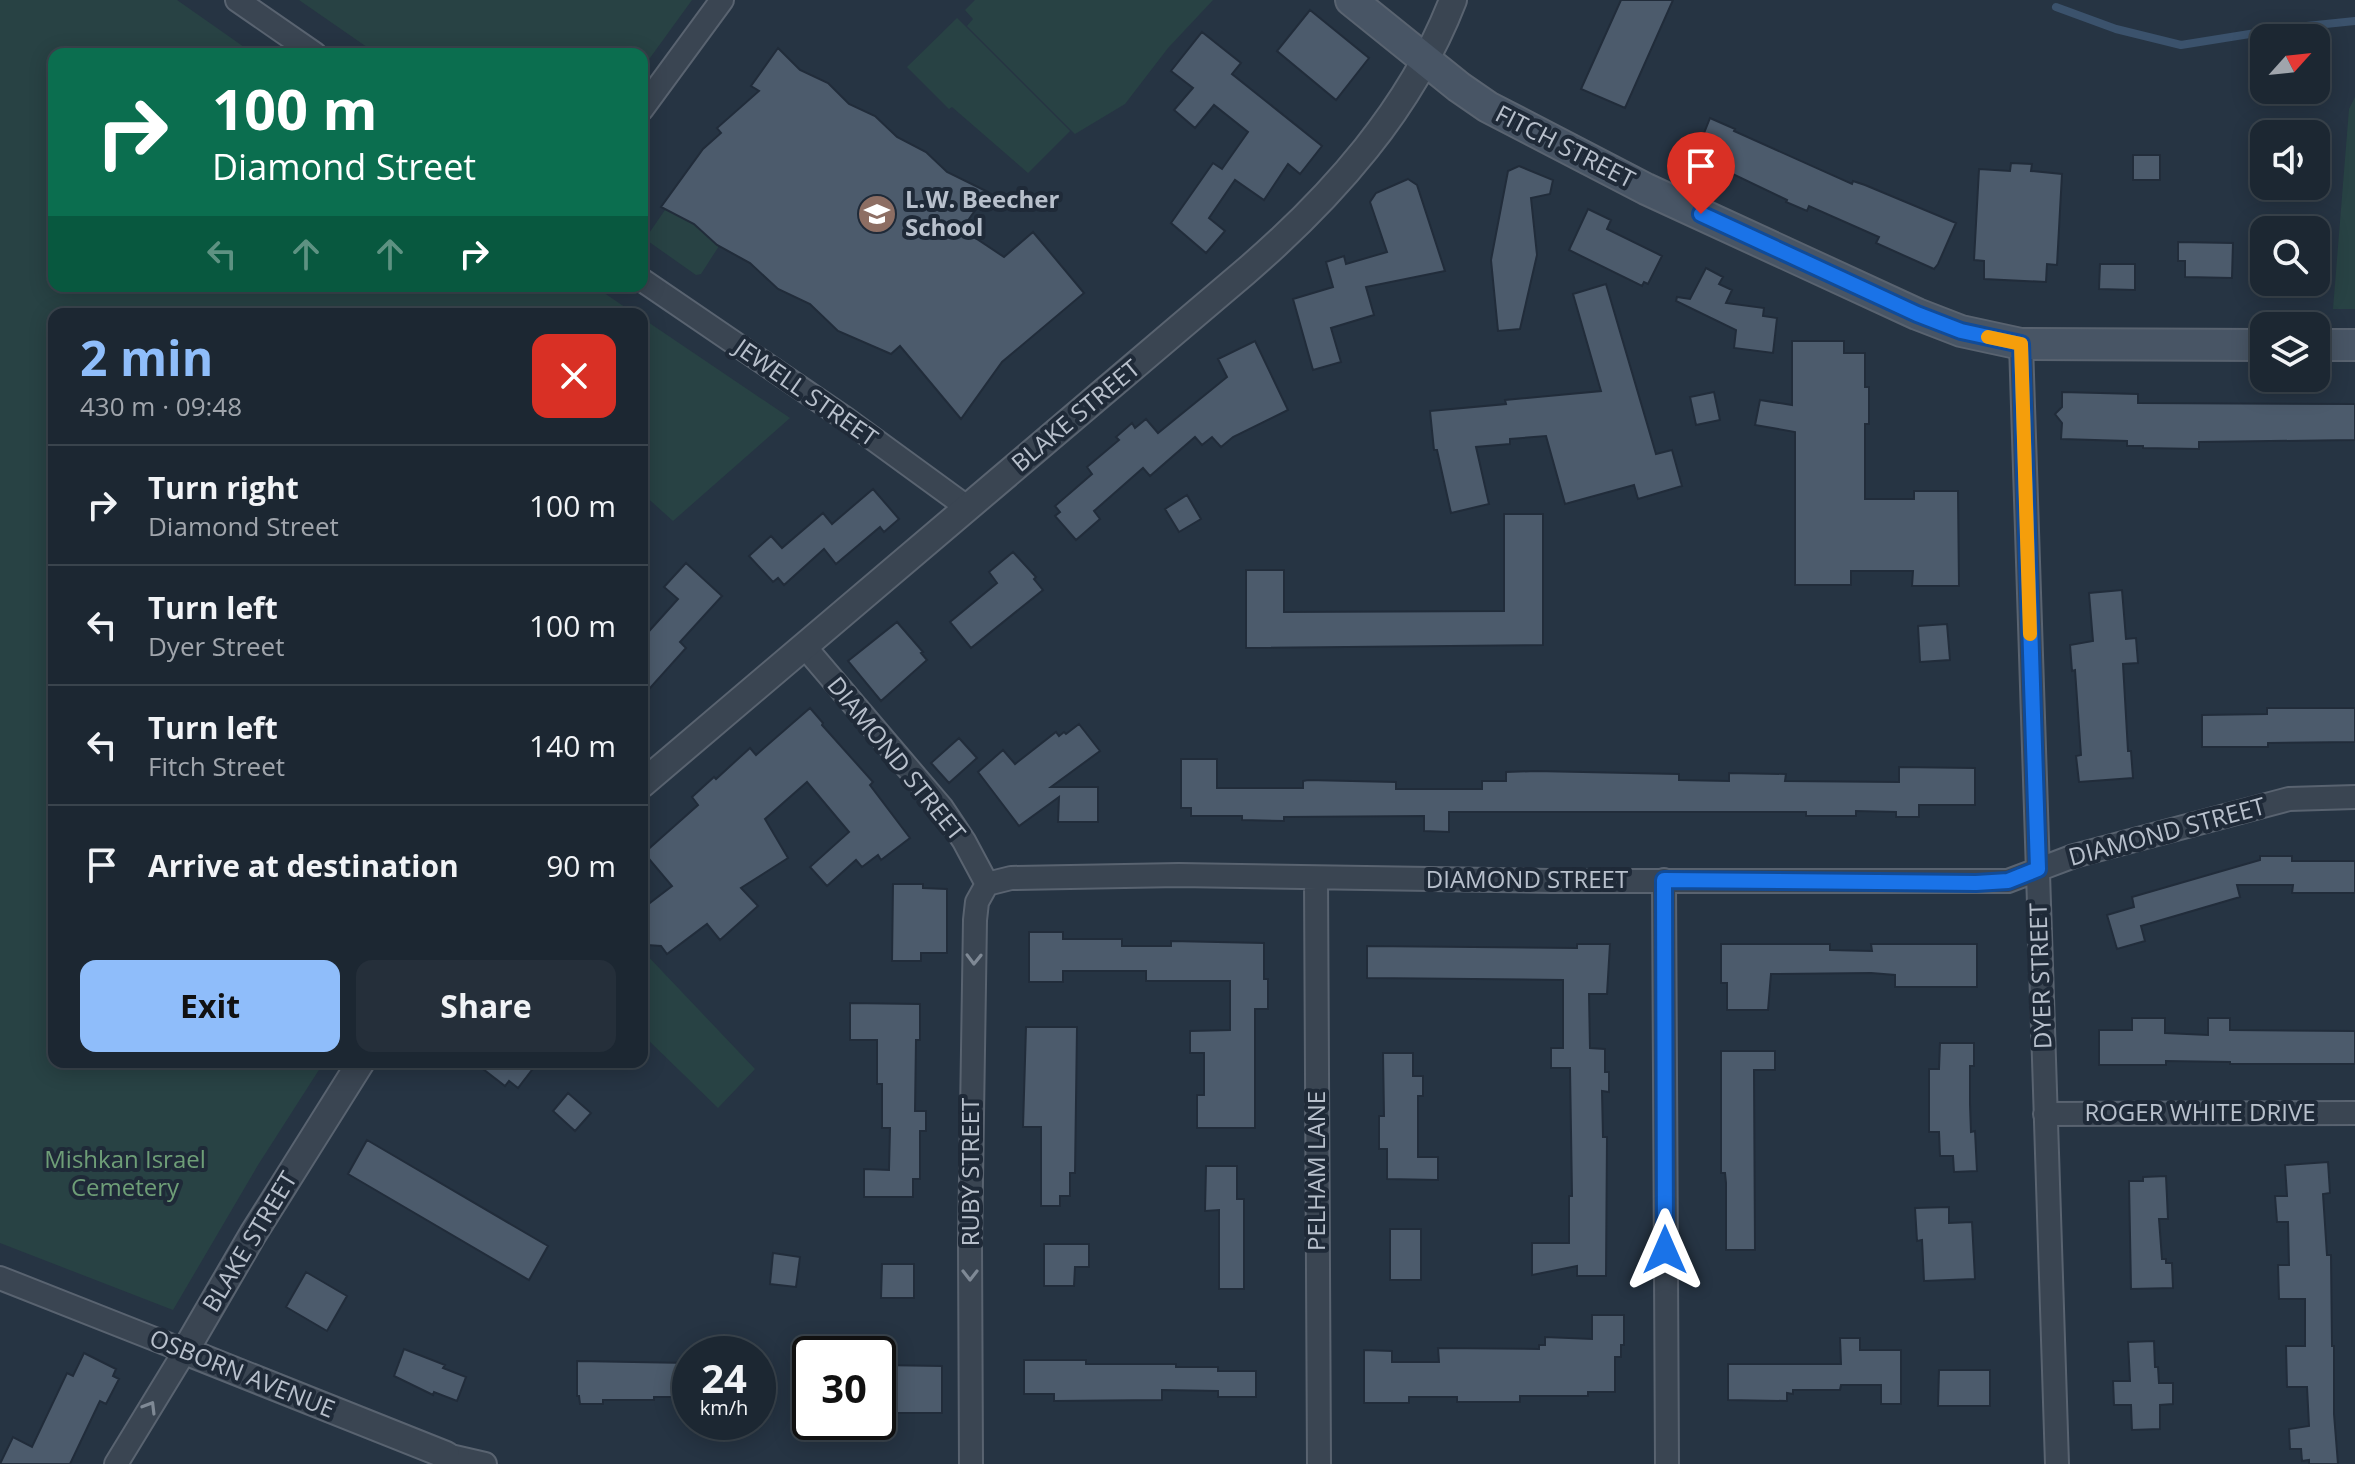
<!DOCTYPE html>
<html lang="en">
<head>
<meta charset="utf-8">
<style>
  body { margin:0; font-family:"Open Sans",sans-serif; background:#252f3a; color:#f1f3f6; height:100vh; display:flex; flex-direction:column; font-size:30px; white-space:nowrap }
  * { box-sizing:border-box; margin:0 }
  p { font-size:26px; color:#a0a5ac }
  .icon { flex:none; width:44px; height:44px; fill:none; stroke:currentColor; stroke-width:2; stroke-linecap:round; stroke-linejoin:round }
  .map { position:relative; flex:1; overflow:hidden }
  .side { position:absolute; left:48px; top:308px; width:600px; height:760px; display:flex; flex-direction:column; background:#1c2732; border-radius:16px; box-shadow:0 4px 20px #0003,0 0 0 2px #3a444d }
  .side>* { flex:none }
  .hud { position:absolute; left:48px; top:48px; width:600px; height:244px; border-radius:16px; box-shadow:0 4px 20px #0003,0 0 0 2px #3a444d; background:#0b6e4f; color:#fff; overflow:hidden }
  .needle { width:52px; rotate:63deg }
  .buttons { position:absolute; left:2250px; top:24px; display:grid; gap:16px }
  .buttons a { display:grid; place-items:center; width:80px; height:80px; border-radius:16px; background:#1c2732; box-shadow:0 4px 20px #0003,0 0 0 2px #3a444d; font-size:40px }
  .speed { position:absolute; left:672px; top:1336px; display:flex; gap:16px; font-size:40px; font-weight:700; text-align:center }
  .speed>* { display:grid; place-content:center; width:104px; height:104px; border-radius:50%; background:#1c2732; box-shadow:0 4px 20px #0003,0 0 0 2px #3a444d; line-height:1 }
  .speed small { font-size:20px; font-weight:400 }
  .speed .limit { border:4px solid #111; border-radius:12px; background:#fff; color:#111 }
  .pin { position:absolute; display:grid; place-items:center; width:68px; height:68px; color:#fff; margin:-82px -34px; border-radius:50% 50% 50% 0; rotate:-45deg; box-shadow:0 0 8px #0007 }
  .pin .icon { rotate:45deg }
  .me { position:absolute; width:88px; margin:-44px; rotate:0deg; stroke-linejoin:round; filter:drop-shadow(0 0 6px #0008) }
  .turn { display:flex; align-items:center; gap:28px; height:168px; padding:0 32px; font-size:36px }
  .turn .icon { width:104px; height:104px; stroke-width:2.5 }
  .turn b { display:block; font-size:56px; line-height:68px }
  .lanes { display:flex; align-items:center; height:76px; padding:0 32px; background:#0003; justify-content:center; gap:40px; direction:ltr }
  .lanes .off { opacity:.35 }
  .round { display:grid; place-items:center; flex:none; width:84px; height:84px; border-radius:16px; background:#252f3a }
  .overview { display:flex; align-items:center; justify-content:space-between; height:136px; padding:0 32px }
  h1 { font-size:48px; font-weight:700; line-height:60px; color:#8fbdfa }
  .button { display:flex; gap:16px; margin-top:auto; padding:16px 32px }
  .button a { flex:1; height:92px; border-radius:16px; background:#8fbdfa; color:#111; font-size:32px; font-weight:700; line-height:92px; text-align:center }
  .button a+a { background:#252f3a; color:#f1f3f6 }
  ul { padding:0; list-style:none }
  li { display:flex; align-items:center; gap:24px; height:120px; padding:0 32px; border-top:2px solid #3a444d }
  li div { flex:1 }
  li b { display:block; font-size:30px }
  li em { font-style:normal }
  .map>svg:first-child { display:block }
  .green { fill:#284244 }
  .lines { fill:none; stroke-linecap:round; stroke-linejoin:round }
  .stream { stroke:#3b526c; stroke-width:8 }
  .building { fill:#4c5b6c; stroke:#212c3a; stroke-width:2 }
  .minor-casing { stroke:#596370; stroke-width:26 }
  .tertiary-casing { stroke:#596370; stroke-width:30 }
  .secondary-casing { stroke:#596370; stroke-width:34 }
  .minor { stroke:#3a4552; stroke-width:22 }
  .tertiary { stroke:#3a4552; stroke-width:26 }
  .secondary { stroke:#485565; stroke-width:30 }
  .oneway { stroke:#7f8995 }
  .route-casing { stroke:#114b97; stroke-width:20 }
  .route { stroke:#1a73e8; stroke-width:14 }
  .slow { stroke:#f59e0b; stroke-width:14 }
  .labels { text-anchor:middle; stroke-width:8; stroke-linejoin:round; paint-order:stroke }
  .street-label { font-size:24px; fill:#b8c0cc; stroke:#1f2a38 }
  .poi-label { font-size:24px; font-weight:bold; fill:#b8c0cc; stroke:#1f2a38; text-anchor:start }
  .park-label { font-size:24px; fill:#6e9e77; stroke:#1f2a38 }
</style>
</head>
<body>
<div class="map">
<svg width="2355" height="1464" viewBox="0 0 2355 1464">
  <rect width="100%" height="100%" fill="#263443"/>
  <path class="green" d="M0 0H177L254 54H54V286H594L635 314H54V1062H324L258 1165 173 1310 0 1243Z
    M299 0H692L642 69V54H377Z
    M975 0H1213L1168 48 1125 104 1075 134 967 26 973 19 965 10Z
    M957 18 1070 131 1028 173 952 107 949 109 907 67Z
    M2355 97V309H2333L2349 109Z
    M665 210 697 226 719 246 701 274 696 275 645 239Z
    M642 318 790 418 673 521 642 493Z
    M642 950 755 1069 718 1108 642 1034Z"/>
  <g class="lines">
    <path class="stream" d="M2056 7 2116 29 2181 45 2287 28 2355 21"/>
  </g>
  <path class="building" d="M1621 0H1673L1625 108 1581 89Z
    M1310 10 1369 58 1336 100 1277 51Z
    M1202 32 1241 63 1232 74 1322 146 1300 174 1288 164 1264 200 1235 180 1209 218 1225 231 1206 253 1171 223 1213 163 1222 169 1248 132 1214 105 1195 128 1174 110 1193 88 1171 71Z
    M778 48 800 70 828 83 849 104 875 116 897 137 926 152 947 172 988 192 962 229 1004 257 1033 232 1084 293 1002 362 961 419 900 346 891 354 838 331 810 304 778 289 750 263 717 245 694 224 661 207 703 149 721 133 717 128 759 91 751 86Z
    M1710 118 1735 129 1734 131 1852 184 1853 181 1865 185 1956 223 1938 264 1934 269 1876 243 1879 237 1809 206 1807 211 1786 202 1787 200 1695 156Z
    M2133 155H2160V180H2133Z
    M2011 163 2032 164 2031 171 2062 174 2057 265 2047 264 2046 282 1984 279V261L1974 260 1979 169 2010 171Z
    M1519 166 1553 180 1550 194 1531 198 1537 255 1520 329 1498 331 1491 260 1508 171Z
    M1408 179 1417 185 1445 271 1366 287 1374 315 1331 328 1341 362 1313 370 1293 299 1333 287 1326 262 1344 256 1346 264 1387 252 1370 202 1376 193Z
    M1588 209 1611 220 1607 229 1662 256 1648 284 1644 282 1642 286 1569 250Z
    M2178 242 2233 243 2232 278 2185 277V261H2178Z
    M2100 264H2135V290L2099 289Z
    M1706 268 1723 277 1719 284 1732 290 1726 303 1764 308 1763 316 1777 318 1773 353 1734 348 1736 330 1676 301 1677 297 1690 299Z
    M1606 284 1656 454 1672 450 1682 486 1638 499 1634 485 1565 504 1546 436 1510 439V444L1476 447 1489 504 1451 513 1437 450H1434L1430 411 1506 404 1505 400 1601 391 1573 294Z
    M1255 341 1288 410 1233 437 1221 447 1212 437 1202 445 1195 437 1150 476 1143 468 1094 511 1100 519 1076 540 1055 516 1060 512 1055 506 1092 474 1087 467 1119 440 1116 437 1132 423 1135 428 1146 419 1158 433 1227 377 1218 359Z
    M1792 341H1844V353H1865V387H1869V424H1865V499H1914V491H1958L1959 586H1912L1913 571H1851V585H1795V432L1755 425 1760 400 1792 405Z
    M1714 392 1720 420 1696 425 1690 397Z
    M2062 392 2138 394V403L2355 404V440L2199 442V449L2143 448V446H2127V441L2061 439 2062 423 2055 414 2062 407Z
    M873 489 899 519 884 532 880 527 836 564 824 549 784 585 778 578 773 582 749 556 771 536 782 548 823 513 832 524Z
    M1187 495 1201 519 1179 532 1165 509Z
    M1504 514H1543V645L1246 648V570H1284V612L1504 611Z
    M1013 552 1036 577 1034 579 1043 590 971 648 950 622 997 583 989 572Z
    M686 563 722 596 680 642 686 648 642 697V639L678 599 664 587Z
    M2122 590 2126 639 2136 638 2138 663 2123 664 2128 751H2131L2133 778 2079 782 2076 756 2081 755 2075 670 2072 671 2070 645 2093 641 2089 593Z
    M897 622 923 652 921 653 927 660 881 701 848 661Z
    M1947 624 1950 660 1920 662 1918 626Z
    M810 708 823 723 822 725 873 782 870 785 910 838 881 860 878 855 862 867 856 860 827 886 810 867 849 832 807 782 765 819 788 858 741 888 758 906 720 940 707 924 667 954 661 946 647 945 642 938V909L672 886 644 853 698 805 692 797 714 777 716 779 750 748 756 755Z
    M2267 708H2355V742L2268 743V747H2202V715L2267 714Z
    M1079 724 1100 751 1051 787H1098V822H1058L1059 797 1019 826 978 772 1003 750 1015 764 1056 732 1059 736 1064 732 1066 734Z
    M959 738 977 758 949 783 931 763Z
    M1181 759H1217V788H1303V781L1308 780 1396 782V789H1482V781H1506V772L1535 771 1679 774V780L1729 781V773L1786 774 1785 781 1899 782V767L1975 768V805H1919V817H1896V812L1856 811V816H1806V812H1449V832L1424 831V816L1284 817V821L1242 820V816H1191V808H1181Z
    M2260 856H2292V861H2355V893H2292L2293 885H2237L2240 897 2141 926 2145 941 2117 949 2107 915 2134 907 2132 897 2260 860Z
    M893 884H923V888L947 889V953H921V961H892Z
    M1029 932H1063V939H1122V946H1171V941L1264 943V979H1268V1009H1255V1128H1197V1095H1204V1053H1190V1031L1230 1030V981H1146V971H1063V982H1029Z
    M1577 944H1610L1607 994H1589L1590 1048 1605 1049V1072H1609V1092L1602 1091 1603 1137H1607L1606 1276H1577V1266L1532 1275V1243H1569V1196H1572L1570 1068H1551V1048H1563V980L1367 978V946L1577 948Z
    M1721 944H1830V950L1872 951 1871 944H1977V987H1895V975L1871 973 1771 974 1768 1010H1727V983H1721Z
    M850 1003 920 1004V1040H916L915 1111H926V1131H920V1179H913V1197H864V1169L889 1170 890 1128H882V1084H877V1040H850Z
    M2132 1018H2165V1033L2208 1035V1018H2230V1030L2355 1031V1064H2230V1062L2166 1061V1065H2099V1030H2132Z
    M1026 1027H1077L1075 1173H1070V1196H1060V1206H1041V1127H1023Z
    M1940 1043H1974V1066H1970V1104L1971 1132 1975 1131 1977 1171 1954 1172 1953 1156H1940L1939 1132H1929V1069H1939Z
    M1721 1051H1775V1070H1754L1755 1250H1726V1183L1725 1173H1721Z
    M1383 1053H1413V1076H1423V1096H1418V1157H1438V1180L1387 1179V1149H1379V1116H1384Z
    M474 1062H538L518 1088 509 1081 505 1086Z
    M568 1093 591 1113 575 1131 553 1111Z
    M367 1140 548 1246 529 1280 348 1174Z
    M2328 1162 2330 1193 2323 1194 2327 1255H2331L2332 1346H2334V1414L2338 1464H2309V1460L2302 1461 2301 1449H2290L2289 1429 2309 1426 2307 1387H2287L2286 1346H2305V1299H2279L2278 1265H2289L2288 1222H2277L2275 1196H2287L2285 1165Z
    M1206 1166H1237V1199H1244V1289H1219V1210L1205 1211Z
    M2166 1176 2168 1219H2159L2162 1259H2166V1263H2172L2173 1288 2131 1289 2129 1181H2143V1177Z
    M1949 1207V1223L1972 1222 1975 1279 1924 1281 1922 1240 1917 1241 1915 1208Z
    M1390 1229H1421V1280H1390Z
    M1044 1244H1089V1267H1075L1074 1286H1044Z
    M773 1253 800 1257 796 1287 770 1284Z
    M882 1264H914V1298H881Z
    M306 1272 347 1296 327 1331 286 1307Z
    M1592 1315H1624V1345H1621V1357H1615V1392H1588V1396H1520V1402H1457V1397H1409V1403H1364V1350L1392 1351V1362H1439L1438 1348 1539 1349V1345H1545V1337L1592 1339Z
    M1840 1338H1860V1350H1901V1404H1881V1385H1841L1840 1390H1793V1394L1787 1393V1401L1728 1400V1364H1841Z
    M2154 1341 2155 1367H2158L2159 1383H2173V1404L2160 1405V1429L2132 1430 2131 1405H2114L2113 1381H2130L2128 1342Z
    M404 1349 445 1365 443 1368 466 1377 457 1401 434 1392 433 1395 394 1376Z
    M84 1353 116 1369 113 1376 119 1379 106 1404 100 1401 99 1403 70 1464H0L13 1437 32 1447 67 1373 73 1376Z
    M1024 1360H1086V1364H1176V1367H1218V1371H1256V1397H1218V1391L1162 1390V1400L1054 1401V1394H1024Z
    M577 1361 690 1363V1397H654V1400H603V1404H580L579 1396H577Z
    M880 1365 942 1366V1413H878V1370H880Z
    M1939 1370H1990V1406H1938Z"/>
  <g class="lines">
    <defs>
      <path id="minor" d="M237 0 315 54
        M642 109 722 0
        M642 280 846 419 968 508
        M2021 344 2057 1464
        M805 647 942 808 964 841 987 884
        M1316 878 1319 1464
        M1664 880 1667 1464
        M987 884 1011 878 1179 875 1551 881H2008L2074 856 2289 799 2355 797
        M2045 1114 2355 1113
        M0 1278 185 1351 116 1464
        M446 1455 485 1464
        M971 1464 970 1245 975 920 977 902 987 884"/>
      <path id="tertiary" d="M642 784 1245 272C1332 197 1411 109 1453 0
        M361 1062 253 1234 185 1351 446 1455V1464"/>
      <path id="secondary" d="M1351 0 1459 87 1488 107 1646 189 1917 314 1961 331 2021 344 2264 345
        M2316 345H2355"/>
    </defs>
    <use href="#minor" class="minor-casing"/>
    <use href="#tertiary" class="tertiary-casing"/>
    <use href="#secondary" class="secondary-casing"/>
    <use href="#minor" class="minor"/>
    <use href="#tertiary" class="tertiary"/>
    <use href="#secondary" class="secondary"/>
  </g>
  <defs><path id="oneway-chevron" d="M-2-3.5L2.5 0L-2 3.5" fill="none" stroke-width="1.6" stroke-linecap="round" stroke-linejoin="round" transform="scale(2)"/></defs>
  <g class="oneway">
    <use href="#oneway-chevron" transform="translate(974 959) rotate(91)"/>
    <use href="#oneway-chevron" transform="translate(970 1275) rotate(90)"/>
    <use href="#oneway-chevron" transform="translate(150 1407) rotate(-59)"/>
  </g>
  <g class="lines">
    <defs>
      <path id="route" d="M1665 1250 1664 880 1976 883 2008 881 2038 869 2021 344 1961 331 1917 314 1701 214"/>
    </defs>
    <use href="#route" class="route-casing"/>
    <use href="#route" class="route"/>
    <path class="slow" d="M1988 337 2021 344 2030 634"/>
  </g>
  <defs>
    <symbol id="school-disc" viewBox="-11 -11 22 22"><circle r="9.5" fill="#8d6e63" stroke="#1f2a38"/><path d="M0-5L7-2L0 1L-7-2ZM-4 1L0 2.5L4 1V4Q0 6-4 4Z" fill="#fff"/></symbol>
  </defs>
  <g fill-rule="evenodd">
    <use href="#school-disc" x="855" y="192" width="44" height="44"/>
  </g>
  <g class="labels">
    <g class="street-label">
      <text transform="translate(1565 147) rotate(27)" y="8">FITCH STREET</text>
      <text transform="translate(806 393) rotate(35)" y="8">JEWELL STREET</text>
      <text transform="translate(1076 416) rotate(-40)" y="8">BLAKE STREET</text>
      <text transform="translate(896 759) rotate(51)" y="8">DIAMOND STREET</text>
      <text transform="translate(2167 832) rotate(-15)" y="8">DIAMOND STREET</text>
      <text x="1527" y="888">DIAMOND STREET</text>
      <text transform="translate(2041 976) rotate(-92)" y="8">DYER STREET</text>
      <text x="2200" y="1121">ROGER WHITE DRIVE</text>
      <text transform="translate(1317 1171) rotate(-90)" y="8">PELHAM LANE</text>
      <text transform="translate(971 1172) rotate(-90)" y="8">RUBY STREET</text>
      <text transform="translate(250 1242) rotate(-59)" y="8">BLAKE STREET</text>
      <text transform="translate(242 1374) rotate(22)" y="8">OSBORN AVENUE</text>
    </g>
    <g class="poi-label">
      <text x="905" y="208">L.W. Beecher<tspan x="905" dy="28">School</tspan></text>
    </g>
    <g class="park-label">
      <text x="125" y="1168">Mishkan Israel<tspan x="125" dy="28">Cemetery</tspan></text>
    </g>
  </g>
</svg>
<div class="buttons">
<a><svg class="needle" viewBox="-14 -14 28 28"><path d="M0-13l5 13h-10z" fill="#e53935"/><path d="M0 13l5-13h-10z" fill="#a0a5ac"/></svg></a>
<a><svg class="icon" aria-label="sound" viewBox="0 0 24 24"><path d="M4 9h4l5-4v14l-5-4H4zM17 9q2 3 0 6"/></svg></a>
<a><svg class="icon" aria-label="search" viewBox="0 0 24 24"><circle cx="10" cy="10" r="6"/><path d="M15 15l6 6"/></svg></a>
<a><svg class="icon" aria-label="layers" viewBox="0 0 24 24"><path d="M12 4l9 5-9 5-9-5zM3 14l9 5 9-5"/></svg></a>
</div>
<div class="speed"><div>24<small>km/h</small></div><div class="limit">30</div></div>
<div class="pin" style="left:1701px;top:214px;background:#d93025"><svg class="icon" aria-label="arrive" viewBox="0 0 24 24"><path d="M6 21V4h12l-3 4 3 4H6"/></svg></div>
<svg class="me" style="left:1665px;top:1250px" viewBox="-20 -20 40 40"><path d="M0-17L14 15 0 8-14 15z" fill="#1a73e8" stroke="#fff" stroke-width="4"/></svg>
<div class="hud">
<div class="turn"><svg class="icon" aria-label="right" viewBox="0 0 24 24"><path d="M7 20v-9h11M14 6l5 5-5 5"/></svg><div><b>100 m</b>Diamond Street</div></div>
<div class="lanes"><svg class="icon off" aria-label="left" viewBox="0 0 24 24"><path d="M17 20v-9H6M10 6l-5 5 5 5"/></svg><svg class="icon off" aria-label="ahead" viewBox="0 0 24 24"><path d="M12 20V5M6 11l6-6 6 6"/></svg><svg class="icon off" aria-label="ahead" viewBox="0 0 24 24"><path d="M12 20V5M6 11l6-6 6 6"/></svg><svg class="icon" aria-label="right" viewBox="0 0 24 24"><path d="M7 20v-9h11M14 6l5 5-5 5"/></svg></div>
</div>
<section class="side">
<div class="overview"><div><h1>2 min</h1><p>430 m · 09:48</p></div><a class="round" style="background:#d93025;color:#fff"><svg class="icon" aria-label="close" viewBox="0 0 24 24"><path d="M6 6l12 12M18 6L6 18"/></svg></a></div>
<ul>
<li><svg class="icon" aria-label="right" viewBox="0 0 24 24"><path d="M7 20v-9h11M14 6l5 5-5 5"/></svg><div><b>Turn right</b><p>Diamond Street</p></div><em>100 m</em></li>
<li><svg class="icon" aria-label="left" viewBox="0 0 24 24"><path d="M17 20v-9H6M10 6l-5 5 5 5"/></svg><div><b>Turn left</b><p>Dyer Street</p></div><em>100 m</em></li>
<li><svg class="icon" aria-label="left" viewBox="0 0 24 24"><path d="M17 20v-9H6M10 6l-5 5 5 5"/></svg><div><b>Turn left</b><p>Fitch Street</p></div><em>140 m</em></li>
<li><svg class="icon" aria-label="arrive" viewBox="0 0 24 24"><path d="M6 21V4h12l-3 4 3 4H6"/></svg><div><b>Arrive at destination</b></div><em>90 m</em></li>
</ul>
<div class="button"><a>Exit</a><a>Share</a></div>
</section>
</div>
</body>
</html>
